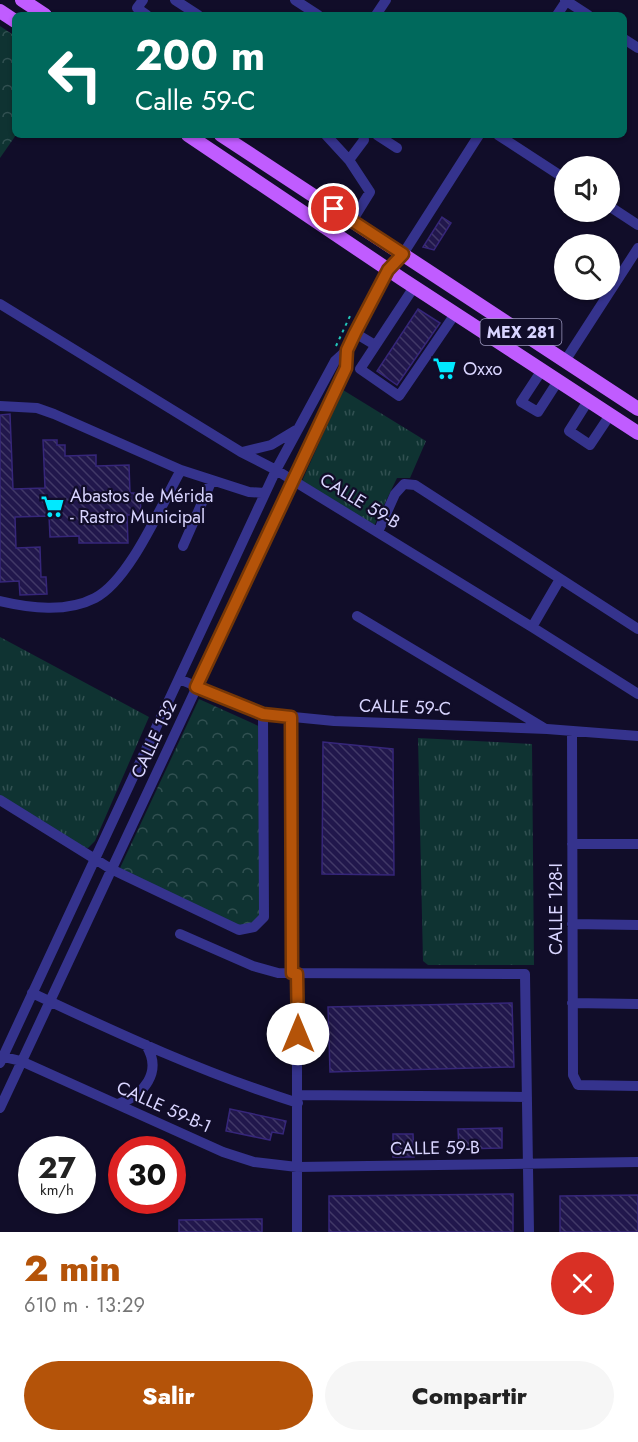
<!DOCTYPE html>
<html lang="es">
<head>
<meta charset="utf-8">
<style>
  body { margin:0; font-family:Jost,sans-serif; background:#f6f6f6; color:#222; height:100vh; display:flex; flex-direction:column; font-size:22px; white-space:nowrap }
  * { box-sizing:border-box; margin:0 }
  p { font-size:20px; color:#767676 }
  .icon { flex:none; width:33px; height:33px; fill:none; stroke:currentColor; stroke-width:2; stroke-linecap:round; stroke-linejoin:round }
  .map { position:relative; height:1232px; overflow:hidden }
  .drawer { display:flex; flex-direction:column; background:#fff; flex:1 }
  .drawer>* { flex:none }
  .top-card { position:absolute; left:12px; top:12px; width:615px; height:126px; border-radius:9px; box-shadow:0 2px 4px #0004; background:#00695c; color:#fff; overflow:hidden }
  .controls { position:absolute; left:554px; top:156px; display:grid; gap:12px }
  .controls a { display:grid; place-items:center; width:66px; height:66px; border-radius:50%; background:#fff; box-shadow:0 2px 4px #0004; font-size:30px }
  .speed { position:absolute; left:18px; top:1136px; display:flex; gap:12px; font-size:30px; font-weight:700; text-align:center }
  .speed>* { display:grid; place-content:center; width:78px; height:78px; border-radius:50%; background:#fff; box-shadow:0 2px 4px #0004; line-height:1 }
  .speed small { font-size:15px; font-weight:400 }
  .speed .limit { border:9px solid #d22; background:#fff; color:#111 }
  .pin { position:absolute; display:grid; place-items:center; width:51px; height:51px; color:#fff; margin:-26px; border:3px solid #fff; border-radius:50%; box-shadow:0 2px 6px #0007 }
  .me { position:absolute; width:66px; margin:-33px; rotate:0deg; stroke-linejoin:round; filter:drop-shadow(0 0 4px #0008) }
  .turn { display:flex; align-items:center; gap:21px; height:126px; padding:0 24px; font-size:27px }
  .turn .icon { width:78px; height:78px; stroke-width:2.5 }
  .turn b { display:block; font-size:42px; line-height:51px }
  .round { display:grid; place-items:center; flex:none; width:63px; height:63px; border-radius:32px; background:#f6f6f6 }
  .summary { display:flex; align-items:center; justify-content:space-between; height:102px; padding:0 24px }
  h1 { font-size:36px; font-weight:800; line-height:45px; color:#b45309 }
  .cta { display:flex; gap:12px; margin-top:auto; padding:12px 24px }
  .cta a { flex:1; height:69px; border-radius:36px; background:#b45309; color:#fff; font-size:24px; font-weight:800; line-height:69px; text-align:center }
  .cta a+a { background:#f6f6f6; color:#222 }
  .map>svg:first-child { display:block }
  .grass { fill:url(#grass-tufts) }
  .forest { fill:url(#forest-crowns) }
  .building { fill:url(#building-back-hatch); stroke:#36267a; stroke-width:1.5 }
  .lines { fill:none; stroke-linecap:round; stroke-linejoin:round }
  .path { stroke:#22c6ba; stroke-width:2; stroke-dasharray:3 4.5; stroke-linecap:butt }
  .minor { stroke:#35338d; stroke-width:10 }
  .major { stroke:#c05cff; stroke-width:14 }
  .route-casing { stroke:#753606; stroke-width:15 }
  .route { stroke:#b45309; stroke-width:10 }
  .labels { text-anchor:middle; stroke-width:4.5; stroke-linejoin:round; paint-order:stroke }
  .shield { fill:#110d29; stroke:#9d99bf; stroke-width:1.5 }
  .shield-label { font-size:16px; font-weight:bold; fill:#d9d5ff }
  .poi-label { font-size:18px; fill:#d9d5ff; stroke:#110d29; text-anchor:start }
  .street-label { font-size:18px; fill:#d9d5ff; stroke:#110d29 }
</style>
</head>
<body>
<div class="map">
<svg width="638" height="1232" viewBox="0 0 638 1232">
  <defs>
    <pattern id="grass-tufts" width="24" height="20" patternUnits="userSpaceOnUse" patternTransform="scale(1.5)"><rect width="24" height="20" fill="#0f3332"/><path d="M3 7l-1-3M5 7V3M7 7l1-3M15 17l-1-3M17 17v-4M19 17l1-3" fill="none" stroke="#315051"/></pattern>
    <pattern id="forest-crowns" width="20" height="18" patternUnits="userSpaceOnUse" patternTransform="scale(1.5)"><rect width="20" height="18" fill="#0f3332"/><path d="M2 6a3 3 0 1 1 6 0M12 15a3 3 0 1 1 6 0" fill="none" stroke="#315051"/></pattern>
    <pattern id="building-back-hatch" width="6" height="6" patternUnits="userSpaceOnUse" patternTransform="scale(1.5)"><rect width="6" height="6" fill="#21174c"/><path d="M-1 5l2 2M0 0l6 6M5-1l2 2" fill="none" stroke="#413867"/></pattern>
  </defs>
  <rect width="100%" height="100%" fill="#110d29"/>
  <path class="grass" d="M343 390 426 441 410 478H397L374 526 302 481Z
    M0 637 149 717 95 841 88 848 81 847 0 799Z
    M418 738 532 744 534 965H428L423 961Z"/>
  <path class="forest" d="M0 26 15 36 16 135 0 158Z
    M199 699 263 728 264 917 239 930 120 868Z"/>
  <path class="building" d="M442 217 451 223 434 250 423 247Z
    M418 309 440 323 397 385 377 371Z
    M10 414 13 489 45 488 43 440H57V445H65V456L96 455V466L129 465 130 493H140L141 515H127L128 543H79V536L50 537 49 516 15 517 16 548 40 547 41 577H46L47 594 20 595 19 581 0 582V415Z
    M323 742 393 749 394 875 322 874Z
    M512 1003 514 1067 330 1072 328 1007Z
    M230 1109 286 1121 283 1134 272 1132 270 1140 226 1131Z
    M502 1128V1148L459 1149 458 1129Z
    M393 1134H413L414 1157H393Z
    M513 1194V1232H329V1196Z
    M638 1195V1232H560V1196Z
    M262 1219V1232H179V1220Z"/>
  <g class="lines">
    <path class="path" d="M336 346 350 316"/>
    <path class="minor" d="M143 0 137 8 147 15
      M175 0 198 15
      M295 0 318 15
      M565 0 588 15
      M376 15 386 0
      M557 15 567 0
      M624 39 638 48
      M326 135 349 160 370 192 352 221
      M377 135 397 148
      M498 135 564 178
      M349 160 364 140 363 135
      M609 206 638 225
      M414 287 360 369 399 396 455 314
      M0 304 241 452 276 470 532 627 638 694
      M355 333 375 345
      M565 361 638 248
      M542 370 521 402 538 412 558 381
      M588 401 569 431 590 445 610 415
      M0 406 37 408 54 414 181 470
      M242 452 271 445 296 430
      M378 532 395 494 404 484 415 485 638 629
      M183 546 212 480
      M0 601C30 608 66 613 95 598 130 580 161 505 181 470L249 492 265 493
      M357 616 544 728
      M532 627 560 579
      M179 679 263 714 334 721 547 729 638 736
      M291 717 292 973
      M572 731 573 1075 578 1085 638 1086
      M0 800 111 869 239 930 254 927 264 917 263 714
      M572 844H638
      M572 924 638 925
      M180 934 253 966 278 973 525 974 529 1232
      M297 973V1232
      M32 993C119 1034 206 1074 298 1103
      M572 1003 638 1004
      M0 1056 21 1061 223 1152 254 1162 297 1167 638 1162
      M0 1063 276 470 335 361 347 350 388 270 403 254 479 135
      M298 1095 527 1097
      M118 1104C144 1095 163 1072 146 1045
      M0 1108 346 368 347 350"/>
    <path class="major" d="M22 0 45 15
      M0 11 15 21
      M188 135 402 279 638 433
      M221 135 638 409"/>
  </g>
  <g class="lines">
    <defs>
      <path id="route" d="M298 1034 297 974 292 973 291 717 263 714 196 687 346 368 347 350 355 333 388 270 403 254 334 209"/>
    </defs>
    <use href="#route" class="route-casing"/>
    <use href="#route" class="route"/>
  </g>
  <defs>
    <symbol id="supermarket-bare" viewBox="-9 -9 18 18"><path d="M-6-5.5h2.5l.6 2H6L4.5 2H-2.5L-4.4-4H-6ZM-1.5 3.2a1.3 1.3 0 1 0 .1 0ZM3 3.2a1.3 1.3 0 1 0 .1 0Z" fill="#01e9ff" stroke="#110d29" stroke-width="2.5" paint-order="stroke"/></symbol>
  </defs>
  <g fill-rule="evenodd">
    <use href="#supermarket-bare" x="428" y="352" width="33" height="33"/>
    <use href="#supermarket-bare" x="36" y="490" width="33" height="33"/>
  </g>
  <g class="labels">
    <rect class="shield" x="480.5" y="319" width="81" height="26" rx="4.5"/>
    <g class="shield-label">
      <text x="521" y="338">MEX 281</text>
    </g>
    <g class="poi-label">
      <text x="463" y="375">Oxxo</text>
      <text x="70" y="502">Abastos de Mérida<tspan x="70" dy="21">- Rastro Municipal</tspan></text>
    </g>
    <g class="street-label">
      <text transform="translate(360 501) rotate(31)" y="6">CALLE 59-B</text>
      <text transform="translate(405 707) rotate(2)" y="6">CALLE 59-C</text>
      <text transform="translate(154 739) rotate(-65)" y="6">CALLE 132</text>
      <text transform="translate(556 909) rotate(-90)" y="6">CALLE 128-I</text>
      <text transform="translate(164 1107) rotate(24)" y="6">CALLE 59-B-1</text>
      <text transform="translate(435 1148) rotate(-1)" y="6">CALLE 59-B</text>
    </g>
  </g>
</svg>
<div class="controls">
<a><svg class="icon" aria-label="sound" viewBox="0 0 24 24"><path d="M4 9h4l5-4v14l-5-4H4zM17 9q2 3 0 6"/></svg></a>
<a><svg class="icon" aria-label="search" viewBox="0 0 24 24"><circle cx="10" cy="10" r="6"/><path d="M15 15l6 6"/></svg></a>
</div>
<div class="speed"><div>27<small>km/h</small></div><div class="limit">30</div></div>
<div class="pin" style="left:334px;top:209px;background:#d93025"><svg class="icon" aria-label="arrive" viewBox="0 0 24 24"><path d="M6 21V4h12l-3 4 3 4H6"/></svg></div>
<svg class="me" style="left:298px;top:1034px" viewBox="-20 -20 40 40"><circle r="19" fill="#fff"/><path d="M0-13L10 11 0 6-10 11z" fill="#b45309"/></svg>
<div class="top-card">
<div class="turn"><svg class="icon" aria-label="left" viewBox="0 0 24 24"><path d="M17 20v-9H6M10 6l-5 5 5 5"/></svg><div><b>200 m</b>Calle 59-C</div></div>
</div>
</div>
<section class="drawer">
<div class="summary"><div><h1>2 min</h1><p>610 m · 13:29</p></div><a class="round" style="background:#d93025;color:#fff"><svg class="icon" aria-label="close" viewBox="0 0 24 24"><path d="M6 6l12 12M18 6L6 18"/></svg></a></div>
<div class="cta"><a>Salir</a><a>Compartir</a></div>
</section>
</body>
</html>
